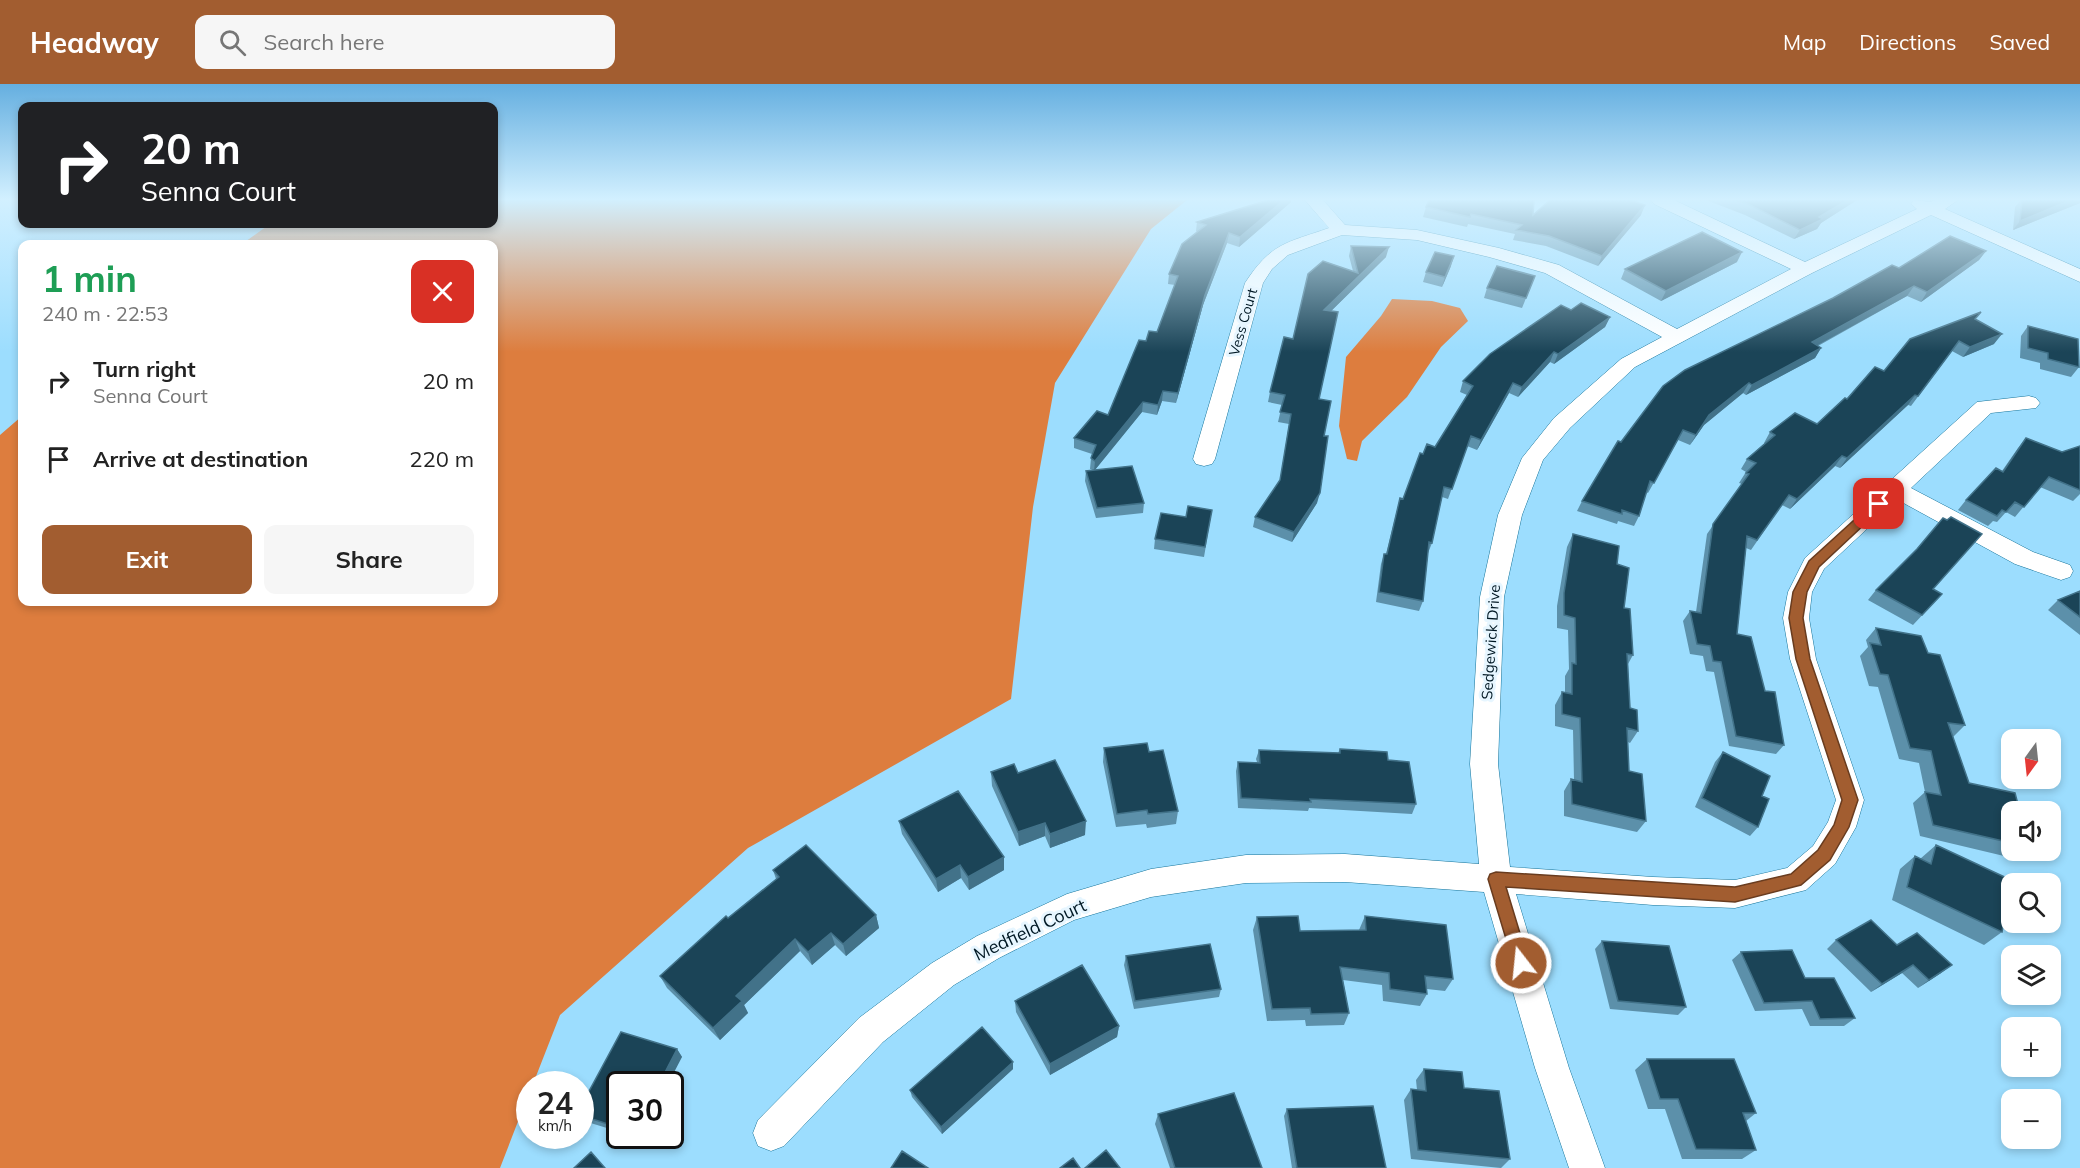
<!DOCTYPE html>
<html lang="en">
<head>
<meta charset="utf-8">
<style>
  body { margin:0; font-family:Mulish,sans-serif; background:#f6f6f6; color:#222; height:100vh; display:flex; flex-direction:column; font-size:22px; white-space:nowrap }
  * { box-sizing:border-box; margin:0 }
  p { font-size:20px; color:#767676 }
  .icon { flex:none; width:33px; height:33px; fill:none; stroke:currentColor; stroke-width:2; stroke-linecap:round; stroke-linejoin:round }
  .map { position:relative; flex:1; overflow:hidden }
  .side { position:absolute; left:18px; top:156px; width:480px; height:366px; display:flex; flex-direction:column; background:#fff; border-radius:12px; box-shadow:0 3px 9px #0003 }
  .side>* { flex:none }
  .banner { position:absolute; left:18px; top:18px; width:480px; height:126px; border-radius:12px; box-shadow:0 3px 9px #0003; background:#202124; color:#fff; overflow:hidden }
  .needle { width:39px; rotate:195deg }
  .buttons { position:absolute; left:2001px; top:645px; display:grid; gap:12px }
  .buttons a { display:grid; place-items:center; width:60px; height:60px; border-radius:12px; background:#fff; box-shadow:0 3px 9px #0003; font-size:30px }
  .speed { position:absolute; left:516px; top:987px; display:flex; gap:12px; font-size:30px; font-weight:700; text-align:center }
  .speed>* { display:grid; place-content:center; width:78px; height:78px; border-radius:50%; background:#fff; box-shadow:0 3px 9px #0003; line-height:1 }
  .speed small { font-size:15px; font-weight:400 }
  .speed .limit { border:3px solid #111; border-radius:9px; background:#fff; color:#111 }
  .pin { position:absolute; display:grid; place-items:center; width:51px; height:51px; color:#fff; margin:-26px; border-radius:12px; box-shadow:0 3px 9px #0006 }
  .me { position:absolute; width:66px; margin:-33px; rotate:344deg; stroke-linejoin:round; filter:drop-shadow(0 0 4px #0008) }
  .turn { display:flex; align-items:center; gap:21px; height:126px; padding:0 24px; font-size:27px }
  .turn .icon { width:78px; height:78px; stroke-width:2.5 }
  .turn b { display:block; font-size:42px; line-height:51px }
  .round { display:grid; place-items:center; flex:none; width:63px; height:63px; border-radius:12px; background:#f6f6f6 }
  .head { display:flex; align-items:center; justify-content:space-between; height:102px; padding:0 24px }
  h1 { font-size:36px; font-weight:700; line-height:45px; color:#1e9e55 }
  .button { display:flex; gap:12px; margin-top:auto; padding:12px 24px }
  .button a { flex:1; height:69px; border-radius:12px; background:#a25d30; color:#fff; font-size:24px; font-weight:700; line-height:69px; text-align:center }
  .button a+a { background:#f6f6f6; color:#222 }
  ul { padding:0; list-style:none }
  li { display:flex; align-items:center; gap:18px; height:78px; padding:0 24px }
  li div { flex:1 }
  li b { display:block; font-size:22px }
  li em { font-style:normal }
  header { display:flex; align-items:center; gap:36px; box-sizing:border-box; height:84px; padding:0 30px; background:#a25d30; color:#fff }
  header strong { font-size:28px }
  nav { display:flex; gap:33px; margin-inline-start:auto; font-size:21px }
  .search { width:420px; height:54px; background:#f6f6f6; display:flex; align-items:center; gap:15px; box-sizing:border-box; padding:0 21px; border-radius:12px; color:#767676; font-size:22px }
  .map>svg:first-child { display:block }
  .forest { fill:#dd7d3e }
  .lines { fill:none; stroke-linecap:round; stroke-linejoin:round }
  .minor-casing { stroke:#16749a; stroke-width:1 }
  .minor { fill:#fff; fill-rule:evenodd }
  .wall { fill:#5c90aa }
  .shaded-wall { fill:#427289 }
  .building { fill:#1b4457; stroke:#427289; stroke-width:1.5 }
  .route { fill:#a25d30; stroke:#693c1f; stroke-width:1.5 }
  .labels { text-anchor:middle; stroke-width:6; stroke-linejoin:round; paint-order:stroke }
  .far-street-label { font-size:14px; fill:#001824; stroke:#e7f6ff }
  .street-label { font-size:15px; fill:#001824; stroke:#e7f6ff }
  .near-street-label { font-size:18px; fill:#001824; stroke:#e7f6ff }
</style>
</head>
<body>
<header>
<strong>Headway</strong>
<div class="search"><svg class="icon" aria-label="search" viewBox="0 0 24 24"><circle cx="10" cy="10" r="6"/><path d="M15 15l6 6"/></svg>Search here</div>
<nav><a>Map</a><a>Directions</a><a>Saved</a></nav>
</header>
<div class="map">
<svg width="2080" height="1084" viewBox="0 0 2080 1084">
  <rect width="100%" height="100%" fill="#9cddfe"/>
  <path class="forest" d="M494 116H1187L1151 145 1055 299 1033 423 1011 615 748 764 560 931 533 1000H530L529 1009 500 1084H0V351L22 332V518H494V160H242L270 140H494Z
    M1392 215 1432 217 1460 224 1468 237 1441 263 1407 313 1362 357 1357 377 1347 375 1339 342 1346 273 1381 232Z"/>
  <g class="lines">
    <defs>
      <path id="minor" d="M1305 116H1323L1345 141 1417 146 1499 164 1559 181 1677 245 1791 185 1654 120 1651 116H1674L1805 178 1917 125 1911 120 1914 116 1930 118 1935 116H1958L1945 125 2080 185V198L1931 131 1812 189 1635 283 1570 344 1543 376 1522 431 1504 513 1498 680 1510 783 1653 793 1735 796 1787 784 1813 762 1828 738 1836 716 1790 575 1783 534 1788 508 1805 474 1977 318 2029 312 2036 314 2040 319 2036 324 1991 329 1911 404 2033 468 2070 481 2073 487 2070 493 2061 496 2015 480 1898 416 1824 485 1812 508 1809 534 1816 575 1864 716 1856 743 1835 780 1806 806 1735 824 1653 821 1516 810 1569 984 1605 1084H1569L1535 984 1484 808 1345 798 1246 799 1151 813 1074 836 999 874 954 901 883 958 784 1062 771 1067 758 1062 753 1049 758 1036 859 934 932 879 977 852 1067 810 1151 785 1246 771 1345 770 1479 780 1470 680 1480 513 1498 431 1522 374 1554 334 1621 275 1662 253 1545 189 1489 173 1417 156 1342 151 1288 171 1272 185 1263 199 1215 375 1212 380 1204 382 1196 380 1193 375 1245 199C1271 159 1286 159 1329 144Z"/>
    </defs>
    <use href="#minor" class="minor-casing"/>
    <use href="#minor" class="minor"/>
  </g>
  <path class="wall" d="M1268 116H1291V118L1239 163 1227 159 1203 221 1176 319 1162 317 1157 331 1142 328 1095 386 1144 419 1143 429 1096 434 1085 397 1086 387 1093 386 1090 385 1091 374 1092 370 1074 364V354L1108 331 1146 257 1157 248 1175 201 1168 200 1169 190 1197 148 1196 147 1197 138Z
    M1706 116H1857L1821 139 1817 145 1794 155 1745 131Z
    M2021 116H2080V119L2013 146 2015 123Z
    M1426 123 1533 131H1641L1598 182 1546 162 1513 156 1515 150 1468 140 1467 143 1423 133Z
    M1351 162 1386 173 1331 227 1319 315 1324 352 1317 419 1292 458 1253 443 1255 433 1280 397 1289 340 1278 338 1282 321 1268 318 1270 308 1293 255 1353 187 1349 172Z
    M1986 167 1979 176 1921 218 1907 212 1818 262 1821 264 1815 274 1746 311 1743 309 1704 341 1690 361 1678 356 1648 409 1646 408 1639 432 1634 442 1618 437 1617 440 1577 427 1582 417 1621 358 1899 184Z
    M1737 178 1661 217 1621 195 1625 185Z
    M1451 182 1442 203 1423 198 1426 188Z
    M1535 192 1522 224 1484 214 1487 204Z
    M1571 226 1610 233 1605 243 1554 280 1550 278 1518 313 1509 309 1477 366 1467 362 1448 415 1442 413 1432 459 1428 469 1423 517 1419 527 1376 518 1381 480 1384 470H1386L1400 414 1403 415 1423 370 1435 363 1467 311 1460 308 1463 297Z
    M1975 235 1994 260 1963 273 1952 267 1911 322 1908 321 1840 384 1835 382 1790 425 1782 421 1751 466 1746 464 1737 550 1765 607 1784 661 1776 670 1729 662 1714 588 1706 587 1703 572 1690 570 1683 537 1690 527 1696 528 1707 450 1742 400 1739 399 1746 388 1741 385 1747 375 1765 359H1764L1770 348 1817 340 1884 287Z
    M2028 242 2079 283 2071 293 2040 285V279L2020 274 2021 252Z
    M2026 354 2062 368 2080 362V410L2073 417 2040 403 2015 433 2006 428 1997 438 1993 437 1988 442 1958 426 1966 416 2002 387 2018 364Z
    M1212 426 1204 473 1154 465 1155 455Z
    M1573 450 1617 480 1624 524 1633 571 1628 580 1630 624 1638 647 1630 659 1628 658 1629 687 1646 737 1637 748 1564 732V707L1571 695 1574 696 1573 646 1555 642V621L1562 608 1565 609V592L1569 585 1568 546 1557 544V522L1567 463Z
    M1876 506 1942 510 1913 541 1868 516Z
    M2080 507V551L2048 526 2058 516Z
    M1876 544 1928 569 1965 641 1953 653 1969 699 2012 728V766L2004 772 1920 752 1913 719 1925 708 1919 679 1899 675 1878 603 1869 602 1860 572 1868 563 1866 556Z
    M1104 664 1149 668 1178 727 1176 740 1147 744 1146 740 1116 743 1103 678Z
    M1340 665 1388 676 1416 720 1412 730 1309 724 1308 727 1238 724 1236 687 1238 678H1257L1256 675 1259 666 1338 669Z
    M1723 668 1762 712 1758 743 1750 752 1695 723 1715 678Z
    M991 688 1085 751 1050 764 1045 752 1019 762 992 702Z
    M899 737 1004 773V786L969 806 961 794 938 808 902 750Z
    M1936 761 2002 848 1984 861 1892 816 1900 785 1915 772 1920 775Z
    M773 786 876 831 879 844 846 872 835 861 812 881 800 867 744 921 748 929 720 956 667 904 660 892 728 834 776 795Z
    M1365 832 1453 895 1445 907 1427 905V910L1420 922 1383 917 1382 901 1343 896 1349 929 1344 941 1306 942 1305 936 1267 937 1253 846 1257 833 1300 847 1359 846Z
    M1836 856 1897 861 1941 889 1918 904 1902 889 1871 908 1827 865Z
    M1602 857 1686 923 1678 931 1610 925 1595 865Z
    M1741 868 1805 894 1855 934 1844 942H1810L1802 925 1755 927 1732 876Z
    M1126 872 1221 905 1219 913 1134 925 1124 881Z
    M1015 917 1119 942 1117 953 1050 991 1016 928Z
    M677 965 682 973 620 1000V1048L584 1037 580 1033V1024Z
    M1647 975 1756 1029 1746 1037 1756 1066 1742 1075H1682L1665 1025H1648L1635 986Z
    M1013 978V985L942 1050 912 1013 910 1006Z
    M1424 985 1464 1004 1510 1075 1501 1084 1411 1075 1404 1016 1411 1005 1417 1006 1416 996Z
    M1287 1025 1386 1084H1292L1284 1032Z
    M1158 1030 1262 1084H1170L1155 1040Z"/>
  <path class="shaded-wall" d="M1284 116H1291V118L1239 163 1240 153Z
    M1848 116H1857L1821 139 1817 145 1794 155 1800 146Z
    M2071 116H2080V119L2013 146 2020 137Z
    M1645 121 1641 131 1598 182 1602 172Z
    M1229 149 1227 159 1203 221 1176 319 1178 309 1205 211Z
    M1389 163 1386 173 1322 236 1324 226Z
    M1986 167 1979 176 1921 218 1927 208Z
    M1742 168 1737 178 1661 217 1666 207Z
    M1454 172 1451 182 1442 203 1445 193Z
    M1914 202 1907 212 1805 268 1812 258Z
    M1610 233 1605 243 1554 280 1558 270Z
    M2002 250 1994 260 1963 273 1970 263Z
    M1821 264 1815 274 1746 311 1752 301Z
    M1554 268 1550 278 1518 313 1522 303Z
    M1513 299 1509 309 1477 366 1481 356Z
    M1749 299 1743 309 1704 341 1690 361 1696 351 1709 331Z
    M1163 307 1162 317 1157 331 1158 321Z
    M1915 311 1908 321 1840 384 1847 374Z
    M1143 318 1142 328 1094 387 1095 377Z
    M1842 372 1835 382 1790 425 1797 415Z
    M1320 409 1317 419 1292 458 1294 448Z
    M1086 737 1085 751 1050 764V750Z
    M1045 739V752L1019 762 1018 748Z
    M1004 773V786L969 806 968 793Z
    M960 781 961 794 938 808 936 795Z
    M876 831 879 844 846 872 843 860Z
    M831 849 835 861 812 881 808 868Z
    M795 855 800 867 744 921 748 929 720 956 713 944 736 912Z
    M1913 881 1902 889 1871 908 1882 900Z
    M1952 881 1941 889 1918 904 1929 896Z
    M1119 942 1117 953 1050 991V980Z
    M677 965 682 973 668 1000H659Z
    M1013 978V985L942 1050 941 1043Z"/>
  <path class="building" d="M1268 116H1284L1240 153 1229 149 1205 211 1178 309 1163 307 1158 321 1143 318 1095 377 1091 374 1096 361 1074 354 1097 327 1108 331 1139 256 1146 257 1149 247 1157 248 1178 192 1169 190 1182 160 1206 141 1197 138Z
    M1429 116H1534L1533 131 1550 116H1630L1645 121 1602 172 1549 152 1516 146 1522 141 1471 130 1470 133 1426 123Z
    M1736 116H1848L1819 133 1823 135 1800 146 1750 121Z
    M2022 116H2071L2020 137Z
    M1702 148 1742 168 1666 207 1625 185Z
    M1950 152 1986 167 1927 208 1914 202 1812 258 1821 264 1752 301 1749 299 1709 331 1696 351 1683 346 1654 399 1650 397 1639 432 1622 426V430L1582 417 1618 357 1621 358 1663 302 1685 286 1833 214 1892 181 1899 184Z
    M1351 162 1389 163 1324 226 1338 228 1319 315 1331 317 1324 352H1328L1320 409 1294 448 1255 433 1280 396 1291 330 1280 328 1285 311 1270 308 1284 253 1293 255 1308 190 1323 177 1358 189Z
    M1435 168 1454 172 1445 193 1426 188Z
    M1497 182 1535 192 1526 214 1487 204Z
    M1581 219 1610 233 1558 270 1554 268 1522 303 1513 299 1481 356 1471 352 1452 405 1444 403 1432 459 1429 458 1423 517 1379 508 1384 470H1387L1400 414 1403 415 1420 369 1423 370 1427 360 1435 363 1473 302 1463 297 1490 270 1561 221 1571 226Z
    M1981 228 1975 235 2002 250 1970 263 1959 257 1918 312 1915 311 1847 374 1842 372 1797 415 1789 411 1757 456 1747 452 1737 550 1751 553 1765 607 1775 608 1784 661 1736 652 1721 578 1713 577 1710 562 1697 560 1690 527 1701 529 1713 440 1749 390 1746 389 1756 379 1747 375 1775 351 1770 348 1795 329 1817 340 1845 314 1847 315 1875 283 1884 287 1910 255Z
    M2028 242 2078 255 2079 283 2048 275V269L2028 264Z
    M2026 354 2062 368 2080 362V406L2049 393 2024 423 2015 418 2006 428 2002 426 1997 432 1966 416 1996 384 2003 388Z
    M1132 382 1144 419 1097 424 1086 387Z
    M1188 422 1212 426 1205 463 1155 455 1161 429 1186 433Z
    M1951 433 1982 450 1933 505 1942 510 1922 531 1876 506 1917 465 1943 434 1947 436Z
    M1573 450 1619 462 1617 480 1629 484 1624 524 1630 525 1633 571 1627 570 1630 624 1637 626 1638 647 1627 644 1629 687 1642 690 1646 737 1572 720 1571 695 1582 698 1580 634 1562 630V608L1572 610V579L1576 580 1575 534 1564 531V509Z
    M2080 507V533L2058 516Z
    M1876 544 1921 552 1928 569 1940 571 1965 641 1948 639 1969 699 2015 709 2020 728H2012V759L1933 741 1925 708 1941 711 1931 667 1910 664 1888 591 1880 590 1870 559 1881 561Z
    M1147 659 1149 668 1163 666 1178 727 1148 730 1147 726 1117 730 1104 664Z
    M1340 665 1387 668 1388 676 1409 678 1416 720 1310 715 1311 718 1241 714 1238 678 1260 679 1259 666 1340 669Z
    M1723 668 1770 692 1762 712 1769 715 1758 743 1702 714Z
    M1055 676 1086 737 1050 750 1045 739 1018 748 991 688 1014 680 1018 689Z
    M958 707 1004 773 968 793 960 781 936 795 899 737Z
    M806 761 876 831 843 860 831 849 808 868 795 855 736 912 742 917 713 944 660 892 726 832 728 834 779 793 773 786Z
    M1936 761 2011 796 2002 848 1907 803 1915 772 1931 780Z
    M1298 832 1300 847 1366 846 1365 832 1446 841 1453 895 1425 892 1427 910 1390 905 1389 889 1340 883 1349 929 1311 930 1310 924 1272 925 1257 833Z
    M1871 836 1897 861 1917 849 1952 881 1929 896 1913 881 1882 900 1836 856Z
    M1602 857 1669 862 1686 923 1618 917Z
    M1210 860 1221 905 1135 917 1126 872Z
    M1792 866 1805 894H1834L1855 934 1820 935 1812 917 1764 919 1741 868Z
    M1082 881 1119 942 1050 980 1015 917Z
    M982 943 1013 978 941 1043 910 1006Z
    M621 948 677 965 659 1000H620V1044L580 1031V1024Z
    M1647 975H1734L1756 1029H1743L1756 1066 1696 1065 1678 1015H1660Z
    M1424 985 1462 988 1464 1004 1499 1007 1510 1075 1418 1066 1411 1005 1426 1007Z
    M1234 1009 1262 1084H1175L1158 1030Z
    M1373 1022 1386 1084H1297L1287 1025Z
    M1106 1066 1120 1084H1085Z
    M902 1067 928 1084H891Z
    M591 1068 605 1084H574Z
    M1073 1074 1080 1084H1060Z"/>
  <linearGradient id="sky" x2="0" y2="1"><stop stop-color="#65afe0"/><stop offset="0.43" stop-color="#d2f0ff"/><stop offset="1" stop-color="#d2f0ff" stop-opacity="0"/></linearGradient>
  <rect width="2080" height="268" fill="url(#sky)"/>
  <path class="route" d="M1879 416 1885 420 1883 423 1819 483 1807 508 1803 534 1810 575 1858 716 1849 743 1830 776 1801 801 1735 818 1506 803 1529 879 1527 885 1521 887 1515 885 1488 795 1490 790 1496 788 1735 803 1791 790 1818 766 1834 741 1842 716 1796 575 1789 534 1793 508 1809 477 1875 417Z"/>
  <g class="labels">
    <g class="far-street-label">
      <text transform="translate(1243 238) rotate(-74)" y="5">Vess Court</text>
    </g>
    <g class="street-label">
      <text transform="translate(1491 558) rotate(-86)" y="5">Sedgewick Drive</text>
    </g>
    <g class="near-street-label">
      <text transform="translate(1030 846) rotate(-25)" y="6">Medfield Court</text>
    </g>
  </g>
</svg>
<div class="buttons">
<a><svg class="needle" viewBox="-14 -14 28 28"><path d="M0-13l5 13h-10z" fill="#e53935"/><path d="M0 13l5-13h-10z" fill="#767676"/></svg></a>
<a><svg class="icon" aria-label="sound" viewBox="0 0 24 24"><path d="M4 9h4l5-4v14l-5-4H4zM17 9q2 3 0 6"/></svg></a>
<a><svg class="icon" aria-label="search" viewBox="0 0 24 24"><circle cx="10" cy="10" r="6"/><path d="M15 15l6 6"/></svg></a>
<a><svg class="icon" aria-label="layers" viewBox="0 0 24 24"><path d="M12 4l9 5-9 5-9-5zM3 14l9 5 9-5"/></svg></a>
<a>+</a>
<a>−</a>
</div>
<div class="speed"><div>24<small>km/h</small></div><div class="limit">30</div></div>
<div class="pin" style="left:1879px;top:420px;background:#d93025"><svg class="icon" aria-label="arrive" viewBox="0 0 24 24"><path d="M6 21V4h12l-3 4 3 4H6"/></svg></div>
<svg class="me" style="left:1521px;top:879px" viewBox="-20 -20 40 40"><circle r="17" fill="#a25d30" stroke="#fff" stroke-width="3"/><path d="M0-11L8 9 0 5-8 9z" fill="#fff"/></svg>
<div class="banner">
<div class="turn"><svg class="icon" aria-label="right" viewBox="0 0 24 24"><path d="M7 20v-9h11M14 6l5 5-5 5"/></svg><div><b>20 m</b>Senna Court</div></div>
</div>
<section class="side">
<div class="head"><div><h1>1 min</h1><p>240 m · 22:53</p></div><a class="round" style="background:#d93025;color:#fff"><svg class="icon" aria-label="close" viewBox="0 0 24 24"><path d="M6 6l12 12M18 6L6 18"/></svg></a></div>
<ul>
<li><svg class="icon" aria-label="right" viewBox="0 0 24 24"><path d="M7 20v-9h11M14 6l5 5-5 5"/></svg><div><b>Turn right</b><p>Senna Court</p></div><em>20 m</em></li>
<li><svg class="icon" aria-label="arrive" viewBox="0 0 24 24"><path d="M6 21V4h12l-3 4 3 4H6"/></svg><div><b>Arrive at destination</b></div><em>220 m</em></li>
</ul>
<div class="button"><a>Exit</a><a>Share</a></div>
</section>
</div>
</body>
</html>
